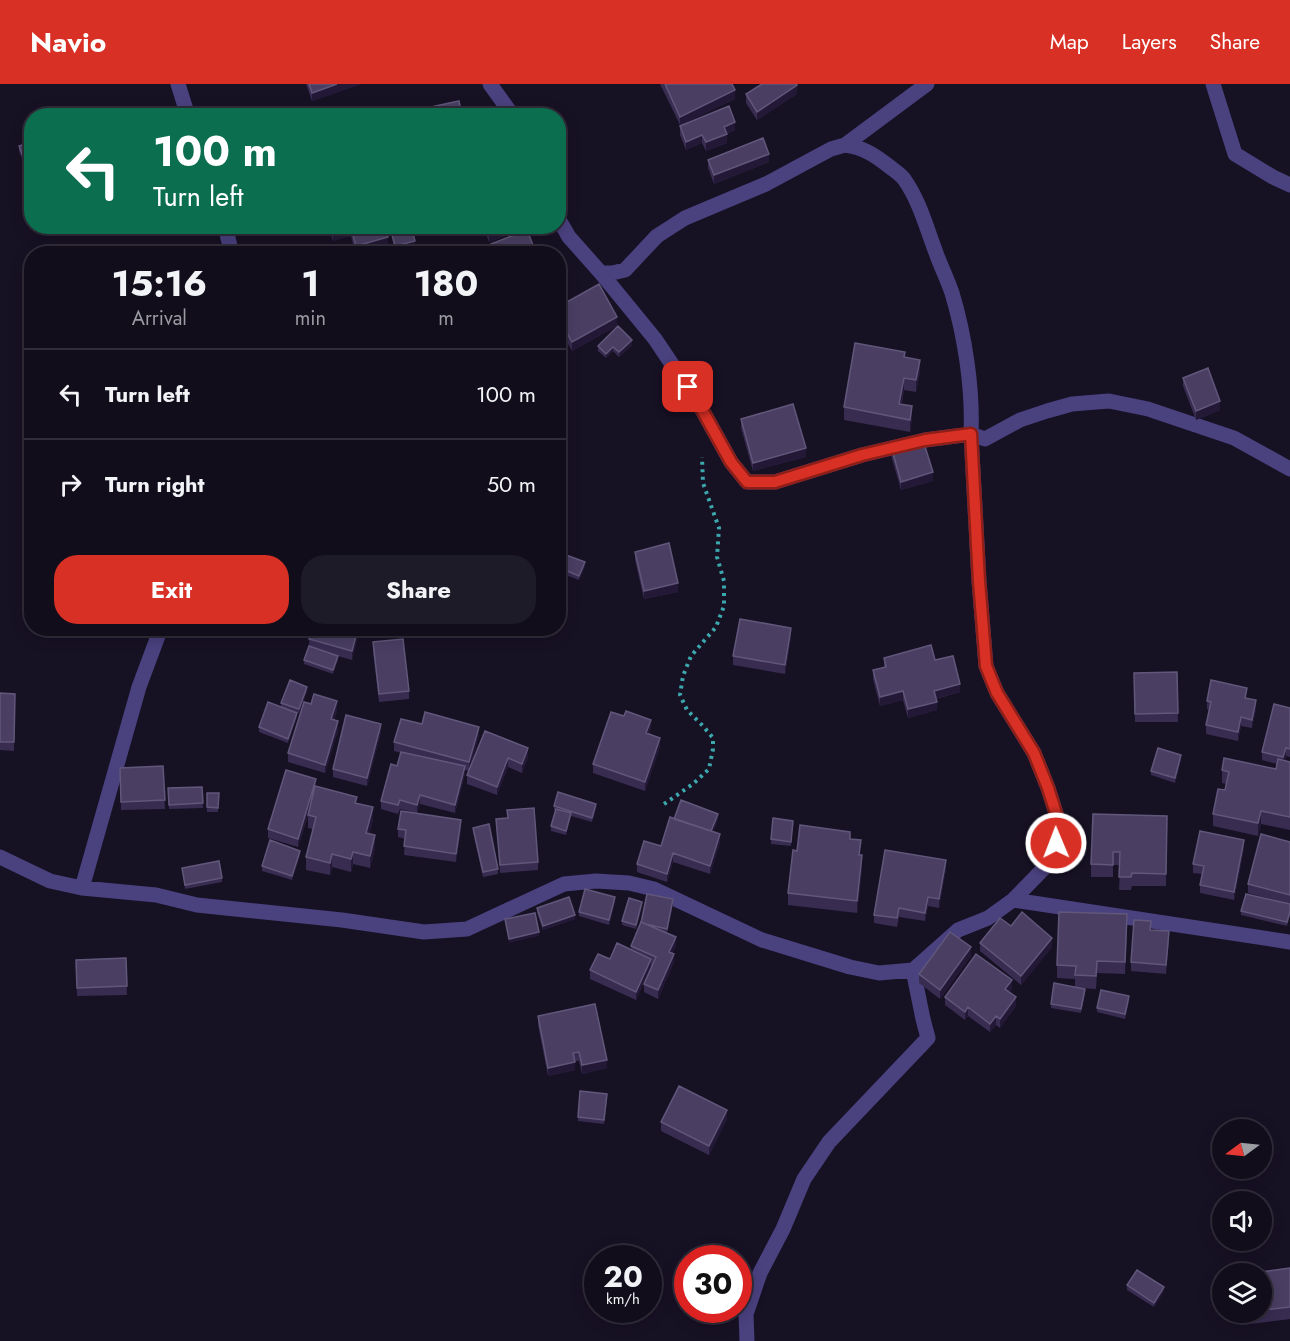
<!DOCTYPE html>
<html lang="en">
<head>
<meta charset="utf-8">
<style>
  body { margin:0; font-family:Jost,sans-serif; background:#1e1b28; color:#f1f3f6; height:100vh; display:flex; flex-direction:column; font-size:22px; white-space:nowrap }
  * { box-sizing:border-box; margin:0 }
  p { font-size:20px; color:#9c9ca3 }
  .icon { flex:none; width:33px; height:33px; fill:none; stroke:currentColor; stroke-width:2; stroke-linecap:round; stroke-linejoin:round }
  .map { position:relative; flex:1; overflow:hidden }
  .details { position:absolute; left:24px; top:162px; width:542px; height:390px; display:flex; flex-direction:column; background:#110d1b; border-radius:24px; box-shadow:0 3px 15px #0003,0 0 0 2px #302d3a }
  .details>* { flex:none }
  .hud { position:absolute; left:24px; top:24px; width:542px; height:126px; border-radius:24px; box-shadow:0 3px 15px #0003,0 0 0 2px #302d3a; background:#0b6e4f; color:#fff; overflow:hidden }
  .needle { width:39px; rotate:255deg }
  .fabs { position:absolute; left:1212px; top:1035px; display:grid; gap:12px }
  .fabs a { display:grid; place-items:center; width:60px; height:60px; border-radius:50%; background:#110d1b; box-shadow:0 3px 15px #0003,0 0 0 2px #302d3a; font-size:30px }
  .speed { position:absolute; left:584px; top:1161px; display:flex; gap:12px; font-size:30px; font-weight:700; text-align:center }
  .speed>* { display:grid; place-content:center; width:78px; height:78px; border-radius:50%; background:#110d1b; box-shadow:0 3px 15px #0003,0 0 0 2px #302d3a; line-height:1 }
  .speed small { font-size:15px; font-weight:400 }
  .speed .limit { border:9px solid #d22; background:#fff; color:#111 }
  .pin { position:absolute; display:grid; place-items:center; width:51px; height:51px; color:#fff; margin:-26px; border-radius:12px; box-shadow:0 3px 9px #0006 }
  .me { position:absolute; width:66px; margin:-33px; rotate:359deg; stroke-linejoin:round; filter:drop-shadow(0 0 4px #0008) }
  .turn { display:flex; align-items:center; gap:21px; height:126px; padding:0 30px; font-size:27px }
  .turn .icon { width:78px; height:78px; stroke-width:2.5 }
  .turn b { display:block; font-size:42px; line-height:51px }
  .eta { display:flex; justify-content:space-evenly; align-items:center; height:102px; text-align:center }
  .eta b { font-size:36px; font-weight:700; line-height:42px }
  .action { display:flex; gap:12px; margin-top:auto; padding:12px 30px }
  .action a { flex:1; height:69px; border-radius:24px; background:#d93025; color:#fff; font-size:24px; font-weight:700; line-height:69px; text-align:center }
  .action a+a { background:#1e1b28; color:#f1f3f6 }
  ul { padding:0; list-style:none }
  li { display:flex; align-items:center; gap:18px; height:90px; padding:0 30px; border-top:2px solid #302d3a }
  li div { flex:1 }
  li b { display:block; font-size:22px }
  li em { font-style:normal }
  header { display:flex; align-items:center; gap:36px; box-sizing:border-box; height:84px; padding:0 30px; background:#d93025; color:#fff }
  header strong { font-size:28px }
  nav { display:flex; gap:33px; margin-inline-start:auto; font-size:21px }
  .map>svg:first-child { display:block }
  .lines { fill:none; stroke-linecap:round; stroke-linejoin:round }
  .path { stroke:#3ca7ac; stroke-width:4; stroke-dasharray:3 4.5; stroke-linecap:butt }
  .street { stroke:#4a417f; stroke-width:15 }
  .wall { fill:#382c51 }
  .shaded-wall { fill:#231937 }
  .building { fill:#4a3f63; stroke:#61577b; stroke-width:1.5 }
  .route-casing { stroke:#8d1f18; stroke-width:15 }
  .route { stroke:#d93025; stroke-width:10 }
</style>
</head>
<body>
<header>
<strong>Navio</strong>
<nav><a>Map</a><a>Layers</a><a>Share</a></nav>
</header>
<div class="map">
<svg width="1290" height="1257" viewBox="0 0 1290 1257">
  <rect width="100%" height="100%" fill="#171124"/>
  <g class="lines">
    <path class="path" d="M664 720 693 700 709 685 713 665V654L703 642 687 626 680 611 683 592 691 572 716 543 724 522V497L717 473 719 444 703 399 702 373"/>
    <path class="street" d="M178 0 188 32
      M490 0 513 32
      M1213 0 1235 70 1273 93 1290 101
      M845 61C863 63 876 72 890 83 895 87 900 90 904 95 919 116 926 142 935 166 940 181 947 194 952 209 965 252 973 305 971 350L979 497 986 582 997 609 1034 669 1048 704 1060 742 1053 775 1013 816
      M558 134 569 153 601 189 655 255 700 322 731 378 747 398H775L862 371 925 356 971 350 985 355 1020 336 1047 327 1072 320 1109 317 1148 325 1234 354 1290 385
      M225 142 232 170
      M601 189H612L625 186 657 152 685 134 766 100 831 65 845 61 927 0
      M0 773 50 797 82 804 156 811 197 821 342 836 424 848 467 845 564 800 596 797 629 799 654 805 762 856 850 883 879 889 913 886 958 846 988 834 1013 816 1290 858
      M82 804 139 603 161 544
      M747 1257 746 1230 760 1189 783 1145 804 1095 829 1058 928 954 923 935 913 886"/>
  </g>
  <path class="wall" d="M306 0H361L312 17Z
    M660 0H732L735 15 680 41Z
    M746 10H797L757 36 746 19Z
    M680 42 735 46 727 50V59L706 67 702 59 686 66 680 51Z
    M32 58 31 98 19 67V62Z
    M708 76 769 78 714 100 708 84Z
    M328 142H385L388 162 360 170H355L351 152 333 157Z
    M389 142H411L415 161 395 167Z
    M483 142H532L489 158Z
    M558 223 617 242 572 267 558 242Z
    M632 261 619 273 613 267 606 274 598 267V262Z
    M905 273 920 288 916 308 904 306 902 320 912 334 910 348 844 336V323Z
    M1183 294 1220 326 1196 336 1183 302Z
    M741 335 806 373 753 387 741 344Z
    M891 362 933 397 901 406 891 371Z
    M558 468 585 482 579 496 558 488Z
    M635 468 678 508 644 515 635 476Z
    M328 546 358 552 352 576 338 572V576L333 590 304 580V576L309 562V555Z
    M791 553 785 590 733 581V572Z
    M373 558 409 607V615L379 618 373 567Z
    M884 574 935 576 960 608 936 615 937 626 908 634 903 616 880 622 873 595V586L884 583Z
    M1177 588 1178 638H1135L1134 589Z
    M307 607 299 629 281 623V619Z
    M0 609 15 610 14 667 0 666Z
    M1247 613 1246 614 1256 625 1252 644 1241 642 1238 657 1206 650V641L1210 626 1207 625V617Z
    M1290 624V673L1286 672 1285 677 1290 678V746L1261 740 1258 752 1213 742V730L1225 706 1227 700 1222 699V686L1276 685 1277 680 1262 676V668Z
    M337 626 334 636 338 646 325 689 288 678V669Z
    M297 633 288 659 259 648V643Z
    M422 640 479 651 470 684 485 647 528 673 522 689 508 683 497 711 467 700V691L469 687 465 686V690L455 729 420 720 417 729 400 725 398 730 381 725V717L397 682 401 669 394 667V658Z
    M651 644 649 650 660 662 645 707 593 689V680Z
    M381 648 367 702 333 693V685Z
    M1181 675 1175 699 1151 691V687Z
    M163 682 165 725 121 726 120 684Z
    M316 702 357 719 373 736 369 750 375 764 370 784 353 780 351 788 332 783 330 791 306 786V773L313 745 308 744V731L310 725 298 763 268 754V745Z
    M202 703 203 724 169 725 168 704Z
    M207 709H219L218 728H207Z
    M554 722 596 724 592 738 571 732 566 751 551 747V742L555 727 554 726Z
    M507 726 538 778V786L500 789 496 735 507 734Z
    M1167 732 1166 802H1132L1131 806H1119L1120 781H1113V793H1091V780Z
    M674 735H718L713 748 720 759 710 790 673 778 667 798 637 788V780L661 762Z
    M793 737 791 762 771 760V755Z
    M473 744 498 785V790L483 793 473 748Z
    M398 745H461L456 778 404 771 405 755 398 753Z
    M850 755 860 771 862 784 857 829 788 821V809L797 767Z
    M1290 758V820L1248 809V800Z
    M1244 764 1234 816 1200 809V801L1202 790 1193 789V780Z
    M300 771 292 796 262 787V782Z
    M182 784 222 794V798L185 805Z
    M946 785 939 824 928 822 925 837 899 833 897 843 874 839V831Z
    M615 818 609 841 579 832V828Z
    M673 820 667 849 676 862 672 869 674 878 658 915 644 908V900L651 883 636 916 590 895V886L610 875 631 865V862L641 839Z
    M1290 820V832L1287 842 1241 831V827Z
    M642 823 636 845 622 841V837Z
    M537 824 575 835 543 846 537 829Z
    M1011 842 1052 863 1021 901 980 867V859Z
    M1127 843 1125 890 1097 889 1096 905 1081 904 1085 909 1081 929 1051 924V920L1075 903V895L1057 894V881Z
    M1151 846 1169 856 1166 890 1131 887V878Z
    M971 872 940 915 919 899V890Z
    M126 874 127 911 77 912 76 876Z
    M1012 905 1009 908 1016 922 1000 944 996 941 990 948 968 932 965 936 945 921V913Z
    M1129 917 1125 935 1097 928V924Z
    M538 932 607 984 582 990 579 977H575V986L548 992 538 941Z
    M607 1015 604 1040 578 1037V1033Z
    M727 1035 709 1071 661 1047V1038Z
    M1290 1184V1235L1243 1241 1241 1228H1262V1190Z
    M1127 1201 1164 1207 1154 1223 1127 1206Z"/>
  <path class="shaded-wall" d="M337 0H361L312 17V9Z
    M797 1V10L757 36V28Z
    M735 6V15L680 41V33Z
    M735 38V46L724 51V43Z
    M727 50V59L706 67V58Z
    M702 51V59L686 66V58Z
    M769 70V78L714 100V91Z
    M507 142H532L489 158V149Z
    M351 144V152L333 157V148Z
    M388 153V162L360 170H356V162Z
    M415 157V161L395 167V162Z
    M617 233V242L572 267V258Z
    M632 256V261L619 273V268Z
    M613 263V267L606 274V270Z
    M920 276V288L916 308V296Z
    M904 294V306L899 332V320Z
    M1220 317V326L1196 336V327Z
    M912 322V334L910 348V336Z
    M806 364V373L753 387V379Z
    M933 388V397L901 406V398Z
    M585 478V482L579 496V492Z
    M678 499V508L644 515V507Z
    M358 544V552L352 576V567Z
    M791 544V553L785 590V581Z
    M338 572V576L333 590V586Z
    M960 600V608L934 615V607Z
    M307 603V607L299 629V625Z
    M903 607V616L880 622V613Z
    M1256 616V625L1252 644V636Z
    M337 617V626L331 643V635Z
    M937 618V626L908 634V625Z
    M297 629V633L288 659V655Z
    M1241 633V642L1238 657V648Z
    M651 636V644L646 658V649Z
    M338 637V646L325 689V681Z
    M381 640V648L367 702V694Z
    M479 643V651L469 687V678Z
    M660 654V662L645 707V698Z
    M528 664V673L522 689V680Z
    M1286 664V672L1283 682V673Z
    M1181 671V675L1175 699V694Z
    M508 674V683L497 711V703Z
    M465 682V690L455 729V721Z
    M316 695V704L298 763V755Z
    M420 711V720L417 729V721Z
    M596 720V724L592 738V734Z
    M373 723V736L366 762V749Z
    M1261 727V740L1258 752V739Z
    M571 729V733L566 751V747Z
    M718 730V735L711 753V749Z
    M461 736V745L456 778V770Z
    M720 750V759L710 790V782Z
    M375 751V764L370 784V772Z
    M1244 756V764L1234 816V808Z
    M300 767V771L292 796V792Z
    M353 768V780L351 788V775Z
    M673 769V778L667 798V790Z
    M332 770V783L330 791V779Z
    M862 771V784L857 829V817Z
    M946 776V785L939 824V815Z
    M615 813V818L609 841V836Z
    M928 813V822L925 837V829Z
    M673 815V820L667 849V845Z
    M642 818V823L636 845V841Z
    M575 831V835L543 846V842Z
    M539 848V852L509 859V855Z
    M676 853V862L669 877V868Z
    M1052 854V863L1021 901V892Z
    M971 863V872L940 915V906Z
    M674 870V878L658 915V906Z
    M651 875V883L636 916V908Z
    M1012 896V905L1005 914V905Z
    M1016 913V922L1000 944V935Z
    M968 923V932L965 936V928Z
    M996 932V941L990 948V940Z
    M607 976V984L582 990V981Z
    M575 978V986L548 992V984Z
    M727 1026V1035L709 1071V1062Z
    M1164 1203V1207L1154 1223V1219Z"/>
  <path class="building" d="M309 0H337L312 9Z
    M665 0H732L735 6 680 33Z
    M762 0H797V1L757 28 746 10Z
    M459 17 462 32H427L426 24Z
    M729 22 735 38 724 43 727 50 706 58 702 51 686 58 680 42Z
    M351 25 353 32H329Z
    M763 54 769 70 714 91 708 76Z
    M32 58V94H31L19 62Z
    M331 142H385L388 153 356 162 351 144 333 148Z
    M390 142H411L415 157 395 162Z
    M486 142H507L489 149Z
    M527 146 535 166 526 170H495L491 160Z
    M599 200 617 233 572 258 558 233V223Z
    M618 242 632 256 619 268 613 263 606 270 598 262Z
    M855 259 905 268 904 273 920 276 916 296 904 294 899 320 912 322 910 336 844 323Z
    M1208 284 1220 317 1196 327 1183 294Z
    M793 320 806 364 753 379 741 335Z
    M922 353 933 388 901 398 891 362Z
    M669 459 678 499 644 507 635 468Z
    M558 468 585 478 579 492 558 483Z
    M740 535 791 544 785 581 733 572Z
    M312 544H321L328 546V544H358L352 567 309 555Z
    M403 555 409 607 379 610 373 558Z
    M931 561 935 576 953 572 960 600 934 607 937 618 908 625 903 607 880 613 873 586 886 583 884 574Z
    M309 562 338 572 333 586 304 576Z
    M1177 588 1178 629 1135 630 1134 589Z
    M290 596 307 603 299 625 281 619Z
    M1211 596 1247 604 1245 614 1256 616 1252 636 1241 633 1238 648 1206 641 1211 618 1207 617Z
    M0 609 15 610 14 658H0Z
    M314 610 337 617 331 635 338 637 325 681 288 669 304 618 311 620Z
    M268 618 297 629 288 655 259 643Z
    M1274 620 1290 624V665L1286 664 1283 673 1262 668Z
    M626 627 651 636 646 649 660 654 645 698 593 680 611 628 624 632Z
    M425 628 479 643 469 678 394 658 401 635 422 640Z
    M346 631 381 640 367 694 333 685Z
    M485 647 528 664 522 680 508 674 497 703 467 691Z
    M1158 664 1181 671 1175 694 1151 687Z
    M401 668 465 682 455 721 420 711 417 721 400 716 398 721 381 717 391 680 397 682Z
    M1224 674 1276 685 1278 675 1290 678V733L1261 727 1258 739 1213 730 1218 705 1225 706 1229 688 1222 686Z
    M163 682 165 716 121 718 120 684Z
    M286 686 316 695 298 755 268 745Z
    M315 702 357 713 355 719 373 723 366 749 375 751 370 772 353 768 351 775 332 770 330 779 306 773 316 733 308 731Z
    M202 703 203 719 169 721 168 704Z
    M558 708 596 720 592 734 554 722Z
    M207 709H219L218 724 207 723Z
    M681 716 718 730 711 747 674 735Z
    M534 724 538 778 500 781 496 735 508 734 507 726Z
    M556 725 571 729 566 747 551 742Z
    M401 727 461 736 456 770 404 762 406 746 398 745Z
    M1093 730 1167 732 1166 790 1132 789 1131 793H1119L1120 768H1113V781L1091 780Z
    M670 733 720 750 710 782 673 769 667 790 637 780 644 757 661 762Z
    M773 734 793 737 791 758 771 755Z
    M489 740 498 785 483 788 473 744Z
    M800 741 850 748V755L861 756 859 771H862L857 817 788 809 793 766 797 767Z
    M1200 747 1244 756 1234 808 1200 801 1204 782 1193 780Z
    M1261 750 1290 758V811L1248 800Z
    M270 756 300 767 292 792 262 782Z
    M885 766 946 776 939 815 928 813 925 829 899 824 897 834 874 831Z
    M219 777 222 794 185 801 182 784Z
    M585 805 615 813 609 836 579 828Z
    M647 810 673 815 667 845 646 840 641 838V839Z
    M1246 810 1290 820V827L1287 838 1241 827Z
    M569 813 575 831 543 842 537 824Z
    M629 814 642 818 636 841 622 837Z
    M1022 828 1052 854 1021 892 980 859 1000 834 1011 842Z
    M1059 828 1127 830 1125 878 1097 877 1096 892 1075 891 1076 882 1057 881Z
    M535 829 539 848 509 855 505 835Z
    M1134 836 1151 837 1150 846 1169 847 1166 881 1131 878Z
    M641 838 676 853 669 868 674 870 658 906 644 900 656 873 631 862Z
    M950 848 971 863 940 906 919 890Z
    M617 859 651 875 636 908 590 886 598 870 610 875Z
    M976 870 1012 896 1005 905 1016 913 1000 935 996 932 990 940 968 923 965 928 945 913Z
    M126 874 127 902 77 904 76 876Z
    M1054 899 1085 905 1081 925 1051 920Z
    M1101 906 1129 912 1125 930 1097 924Z
    M595 920 607 976 582 981 579 968 573 969 575 978 548 984 538 932Z
    M679 1002 727 1026 709 1062 661 1038Z
    M580 1007 607 1010 604 1036 578 1033Z
    M1290 1184V1223L1262 1226V1190H1245Z
    M1137 1186 1164 1203 1154 1219 1127 1201Z"/>
  <g class="lines">
    <defs>
      <path id="route" d="M688 303 700 322 731 378 747 398H775L862 371 925 356 971 350 979 497 986 582 997 609 1034 669 1048 704 1060 742 1056 759"/>
    </defs>
    <use href="#route" class="route-casing"/>
    <use href="#route" class="route"/>
  </g>
</svg>
<div class="fabs">
<a><svg class="needle" viewBox="-14 -14 28 28"><path d="M0-13l5 13h-10z" fill="#e53935"/><path d="M0 13l5-13h-10z" fill="#9c9ca3"/></svg></a>
<a><svg class="icon" aria-label="sound" viewBox="0 0 24 24"><path d="M4 9h4l5-4v14l-5-4H4zM17 9q2 3 0 6"/></svg></a>
<a><svg class="icon" aria-label="layers" viewBox="0 0 24 24"><path d="M12 4l9 5-9 5-9-5zM3 14l9 5 9-5"/></svg></a>
</div>
<div class="speed"><div>20<small>km/h</small></div><div class="limit">30</div></div>
<div class="pin" style="left:688px;top:303px;background:#d93025"><svg class="icon" aria-label="arrive" viewBox="0 0 24 24"><path d="M6 21V4h12l-3 4 3 4H6"/></svg></div>
<svg class="me" style="left:1056px;top:759px" viewBox="-20 -20 40 40"><circle r="17" fill="#d93025" stroke="#fff" stroke-width="3"/><path d="M0-11L8 9 0 5-8 9z" fill="#fff"/></svg>
<div class="hud">
<div class="turn"><svg class="icon" aria-label="left" viewBox="0 0 24 24"><path d="M17 20v-9H6M10 6l-5 5 5 5"/></svg><div><b>100 m</b>Turn left</div></div>
</div>
<section class="details">
<div class="eta">
<div><b>15:16</b><p>Arrival</p></div>
<div><b>1</b><p>min</p></div>
<div><b>180</b><p>m</p></div>
</div>
<ul>
<li><svg class="icon" aria-label="left" viewBox="0 0 24 24"><path d="M17 20v-9H6M10 6l-5 5 5 5"/></svg><div><b>Turn left</b></div><em>100 m</em></li>
<li><svg class="icon" aria-label="right" viewBox="0 0 24 24"><path d="M7 20v-9h11M14 6l5 5-5 5"/></svg><div><b>Turn right</b></div><em>50 m</em></li>
</ul>
<div class="action"><a>Exit</a><a>Share</a></div>
</section>
</div>
</body>
</html>
